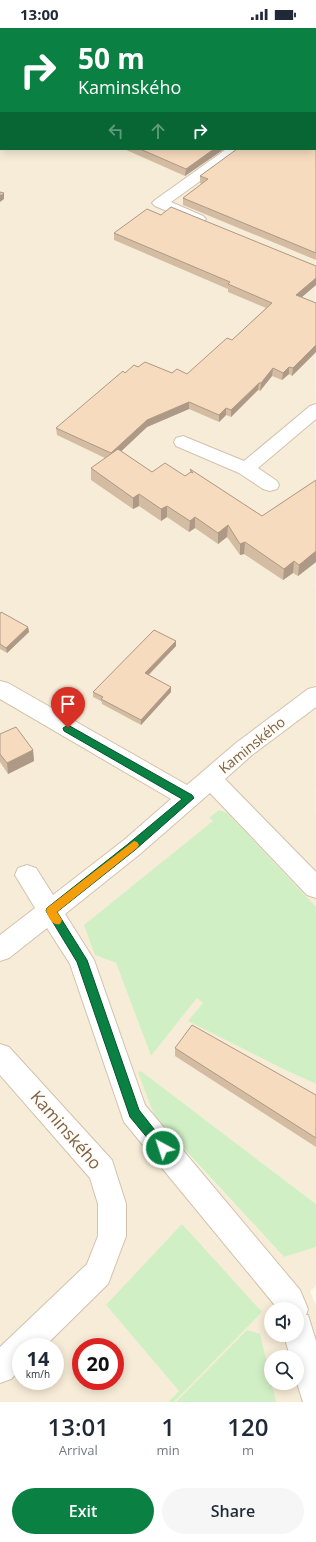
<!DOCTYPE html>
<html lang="en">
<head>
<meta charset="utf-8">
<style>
  body { margin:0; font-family:"Open Sans",sans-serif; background:#f6f6f7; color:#1f2937; height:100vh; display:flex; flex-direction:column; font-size:15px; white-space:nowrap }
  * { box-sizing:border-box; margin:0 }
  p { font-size:13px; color:#747a83 }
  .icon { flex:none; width:22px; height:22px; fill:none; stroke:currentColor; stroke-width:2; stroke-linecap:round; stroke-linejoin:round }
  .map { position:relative; height:1374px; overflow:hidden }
  .side { display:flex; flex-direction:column; background:#fff; flex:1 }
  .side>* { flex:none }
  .top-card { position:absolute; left:0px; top:0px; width:316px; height:122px; box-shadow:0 2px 10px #0003; background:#0b8043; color:#fff; overflow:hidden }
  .buttons { position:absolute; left:264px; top:1274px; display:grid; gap:8px }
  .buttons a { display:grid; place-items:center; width:40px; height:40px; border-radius:50%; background:#fff; box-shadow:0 2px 10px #0003; font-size:20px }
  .speed { position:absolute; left:12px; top:1310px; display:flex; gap:8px; font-size:20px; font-weight:700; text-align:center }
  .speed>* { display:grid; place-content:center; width:52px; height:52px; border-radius:50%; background:#fff; box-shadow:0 2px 10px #0003; line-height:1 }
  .speed small { font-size:10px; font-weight:400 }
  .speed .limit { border:6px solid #d22; background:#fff; color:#111 }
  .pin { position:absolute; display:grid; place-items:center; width:34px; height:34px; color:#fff; margin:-41px -17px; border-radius:50% 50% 50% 0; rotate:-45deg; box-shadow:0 0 4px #0007 }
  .pin .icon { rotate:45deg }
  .me { position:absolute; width:44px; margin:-22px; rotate:320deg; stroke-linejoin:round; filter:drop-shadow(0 0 3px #0008) }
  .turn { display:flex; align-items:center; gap:14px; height:84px; padding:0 12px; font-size:18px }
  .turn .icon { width:52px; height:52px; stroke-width:2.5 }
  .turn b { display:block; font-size:28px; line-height:34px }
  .lanes { display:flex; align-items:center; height:38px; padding:0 12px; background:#0003; justify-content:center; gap:20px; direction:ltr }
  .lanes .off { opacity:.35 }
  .eta { display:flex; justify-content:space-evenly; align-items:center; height:68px; text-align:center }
  .eta b { font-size:24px; font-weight:600; line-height:28px }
  .primary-button { display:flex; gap:8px; margin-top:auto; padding:8px 12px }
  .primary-button a { flex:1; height:46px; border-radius:24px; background:#0b8043; color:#fff; font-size:16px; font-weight:600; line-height:46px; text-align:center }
  .primary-button a+a { background:#f6f6f7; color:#1f2937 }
  .status { display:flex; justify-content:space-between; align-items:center; height:28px; padding:0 20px; background:#fff; direction:ltr }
  .status svg { height:11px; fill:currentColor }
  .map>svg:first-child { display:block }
  .residential { fill:#f7ecd7; fill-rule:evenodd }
  .green { fill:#d1efc5 }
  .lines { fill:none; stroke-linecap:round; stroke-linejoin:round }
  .minor-casing { stroke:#d3c2ad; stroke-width:2 }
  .minor { fill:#fff; fill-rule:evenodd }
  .wall { fill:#d4bca3 }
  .shaded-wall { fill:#ad9985 }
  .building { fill:#f7dbbe; stroke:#ad9985 }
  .route { fill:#0b8043; stroke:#07532c }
  .slow { fill:#f59e0b }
  .labels { text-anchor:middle; stroke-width:3; stroke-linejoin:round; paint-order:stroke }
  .street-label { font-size:14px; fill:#7d6149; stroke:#fffbf2 }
  .near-street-label { font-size:17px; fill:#7d6149; stroke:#fffbf2 }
</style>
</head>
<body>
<div class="status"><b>13:00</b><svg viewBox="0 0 49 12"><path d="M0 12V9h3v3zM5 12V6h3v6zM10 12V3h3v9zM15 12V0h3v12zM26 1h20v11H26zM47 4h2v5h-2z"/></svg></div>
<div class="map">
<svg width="316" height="1374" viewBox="0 0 316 1374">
  <rect width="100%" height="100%" fill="#fef9e9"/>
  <path class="residential" d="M315 7 316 879 235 793 209 790 213 793 95 927 116 935 151 1028 197 970 203 975 189 993 283 1041 316 1056V1176L141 1043 138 1044 169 1106 284 1229 316 1219V1258L310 1263 316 1278V1374H174L262 1284 106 1277 179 1363 168 1374H0V69L1 121H315ZM271 1281H297V1307H271ZM21 1319H55V1353H21ZM81 1319H115V1353H81ZM271 1329H297V1355H271Z"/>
  <path class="green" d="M219 782 227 785 235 793 316 879V1056L283 1041 188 993 203 975 197 970 151 1028 116 935 95 927 84 897 213 793 209 790Z
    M141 1043 316 1176V1219L284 1229 160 1095 153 1084 138 1044Z
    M182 1196 262 1284 174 1374H168L179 1363 106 1277Z
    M247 1302 260 1306 276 1374H176Z"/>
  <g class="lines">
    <defs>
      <path id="minor" d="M261 0H276V1H261Z
        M315 14H316V22H315Z
        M232 121 235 122 237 125 235 128 171 174 203 188 206 191 203 194 198 196 193 194 155 178 152 175 155 172 225 122Z
        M316 376V391L258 440 277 453 279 457 277 461 270 463 263 461 239 445 176 418 174 414 176 410 183 408 244 433 310 378Z
        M0 653 8 655 187 757 236 715 308 661 316 659V679L252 727 225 751 316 844V870L307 867 210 765 140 826 65 886 94 932 145 1077 300 1262 308 1281 306 1287H308L316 1313V1374H303L297 1355V1329H290L284 1307H297V1281H278L124 1094 70 936 47 900 9 930 0 933V907L35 880 15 847 18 840 27 837 36 840 53 867 124 812 171 771 0 671Z
        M0 1016 9 1019 112 1132 126 1176V1208L108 1256 44 1319H21V1341L11 1351 0 1355V1319L87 1236 98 1208V1176L90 1150 0 1047Z"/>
    </defs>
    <use href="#minor" class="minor-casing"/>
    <use href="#minor" class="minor"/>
  </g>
  <path class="wall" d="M12 0H224L227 1H14Z
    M316 35V232L183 177V170L202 156 200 155V148L236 122V121H315Z
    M124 121H224L185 148Z
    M161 187 316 257 302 269 316 275V324L292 348 289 346 282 352 272 348 260 363 258 362 231 389 226 387 219 394 189 381 147 399 121 423 152 444 185 448 190 444V441L262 488 316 452V534L298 548 293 545 283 552 244 526 240 527 227 509 218 516 195 500 189 504 167 489 161 493 139 478 133 481 91 452V440L105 430 57 407 56 400 125 345 138 339 172 345 187 346 232 312 266 280 228 264V261L114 212V205Z
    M0 586 28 599 29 604 7 625 0 621Z
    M176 618 149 647 171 659V664L141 697 102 676 101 673 93 669V664Z
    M0 706 33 722 34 733 8 746 0 734Z
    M175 1020 316 1067V1119L175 1028Z"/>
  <path class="shaded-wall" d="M214 121H224L185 148 186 141Z
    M4 165V171L0 174V168Z
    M316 250V257L296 274V267Z
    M316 317V324L292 348 293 340Z
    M289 339V346L282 352 283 345Z
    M273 340 272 348 260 363 261 355Z
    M259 355 258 362 231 389V382Z
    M189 374V381L147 399 111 433V425L147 392Z
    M226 380V387L219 394V387Z
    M139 466V478L133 481V470Z
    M167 478V489L161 493V481Z
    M195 489V500L189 504 190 493Z
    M228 497 227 509 218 516V505Z
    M245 514 244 526 240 527V516Z
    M316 523V534L298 548 299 537Z
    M294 533 293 545 283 552 284 541Z
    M28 599 29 604 7 625 6 620Z
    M176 613V618L145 650V645Z
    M171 659V664L141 697V692Z
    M33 722 34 733 8 746 7 735Z"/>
  <path class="building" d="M25 0H224L227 1H27Z
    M315 34 316 35V225L183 170 208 151 200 148 237 121H315Z
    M140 121H214L186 141Z
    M0 164 4 165 0 168Z
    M171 179 316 238V250L296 267 316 275V317L293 340 289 339 283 345 273 340 261 355H259L231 382 226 380 219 387 189 374 147 392 111 425 56 400 123 343 125 345 134 337 138 339 145 334 172 345 177 341 187 346 227 310 232 312 272 275 228 256 230 254 114 205 147 181 161 187Z
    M118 421 152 444 165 435 185 448 191 444 193 445 190 441 262 488 316 452V523L299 537 294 533 284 541 245 514 240 516 228 497 218 505 195 489 190 493 167 478 161 481 139 466 133 470 91 440Z
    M1 584 28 599 6 620 0 616V586Z
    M154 602 176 613 145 645 171 659 141 692 101 671 103 669 93 664Z
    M16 699 33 722 7 735 0 726V706Z
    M192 997 316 1067V1110L175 1020Z"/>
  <path class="route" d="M68 697 192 767 194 770 135 822 57 884 87 932 139 1082 169 1120 167 1124 163 1126 159 1124 130 1089 77 934 46 883 47 880 128 816 182 771 64 703 63 700Z"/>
  <path class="slow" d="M134 813 137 814 139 817 137 820 57 884 62 892 60 896C52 898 49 890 46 883L47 880Z"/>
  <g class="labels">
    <g class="street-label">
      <text transform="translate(252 717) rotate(-39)" y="5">Kaminského</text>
    </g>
    <g class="near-street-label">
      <text transform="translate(66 1102) rotate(49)" y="6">Kaminského</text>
    </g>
  </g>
</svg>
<div class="buttons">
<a><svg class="icon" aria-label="sound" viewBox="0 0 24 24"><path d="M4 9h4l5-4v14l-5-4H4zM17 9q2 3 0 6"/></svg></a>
<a><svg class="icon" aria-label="search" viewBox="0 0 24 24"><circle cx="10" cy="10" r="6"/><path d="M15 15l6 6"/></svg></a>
</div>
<div class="speed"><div>14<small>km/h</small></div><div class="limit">20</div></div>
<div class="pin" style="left:68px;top:700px;background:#d93025"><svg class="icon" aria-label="arrive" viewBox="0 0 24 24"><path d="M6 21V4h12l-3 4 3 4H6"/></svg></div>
<svg class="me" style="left:163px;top:1120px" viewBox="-20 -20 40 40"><circle r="17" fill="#0b8043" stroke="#fff" stroke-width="3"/><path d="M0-11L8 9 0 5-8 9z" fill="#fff"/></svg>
<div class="top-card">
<div class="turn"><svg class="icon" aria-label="right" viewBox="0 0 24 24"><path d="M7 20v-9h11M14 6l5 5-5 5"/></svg><div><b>50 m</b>Kaminského</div></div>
<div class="lanes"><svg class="icon off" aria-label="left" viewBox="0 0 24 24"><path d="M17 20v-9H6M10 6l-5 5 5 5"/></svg><svg class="icon off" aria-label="ahead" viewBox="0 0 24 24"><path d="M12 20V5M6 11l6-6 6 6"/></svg><svg class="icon" aria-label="right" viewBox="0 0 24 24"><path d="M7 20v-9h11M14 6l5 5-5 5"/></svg></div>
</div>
</div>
<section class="side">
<div class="eta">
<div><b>13:01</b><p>Arrival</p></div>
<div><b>1</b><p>min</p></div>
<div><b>120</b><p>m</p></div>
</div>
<div class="primary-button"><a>Exit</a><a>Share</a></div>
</section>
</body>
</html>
